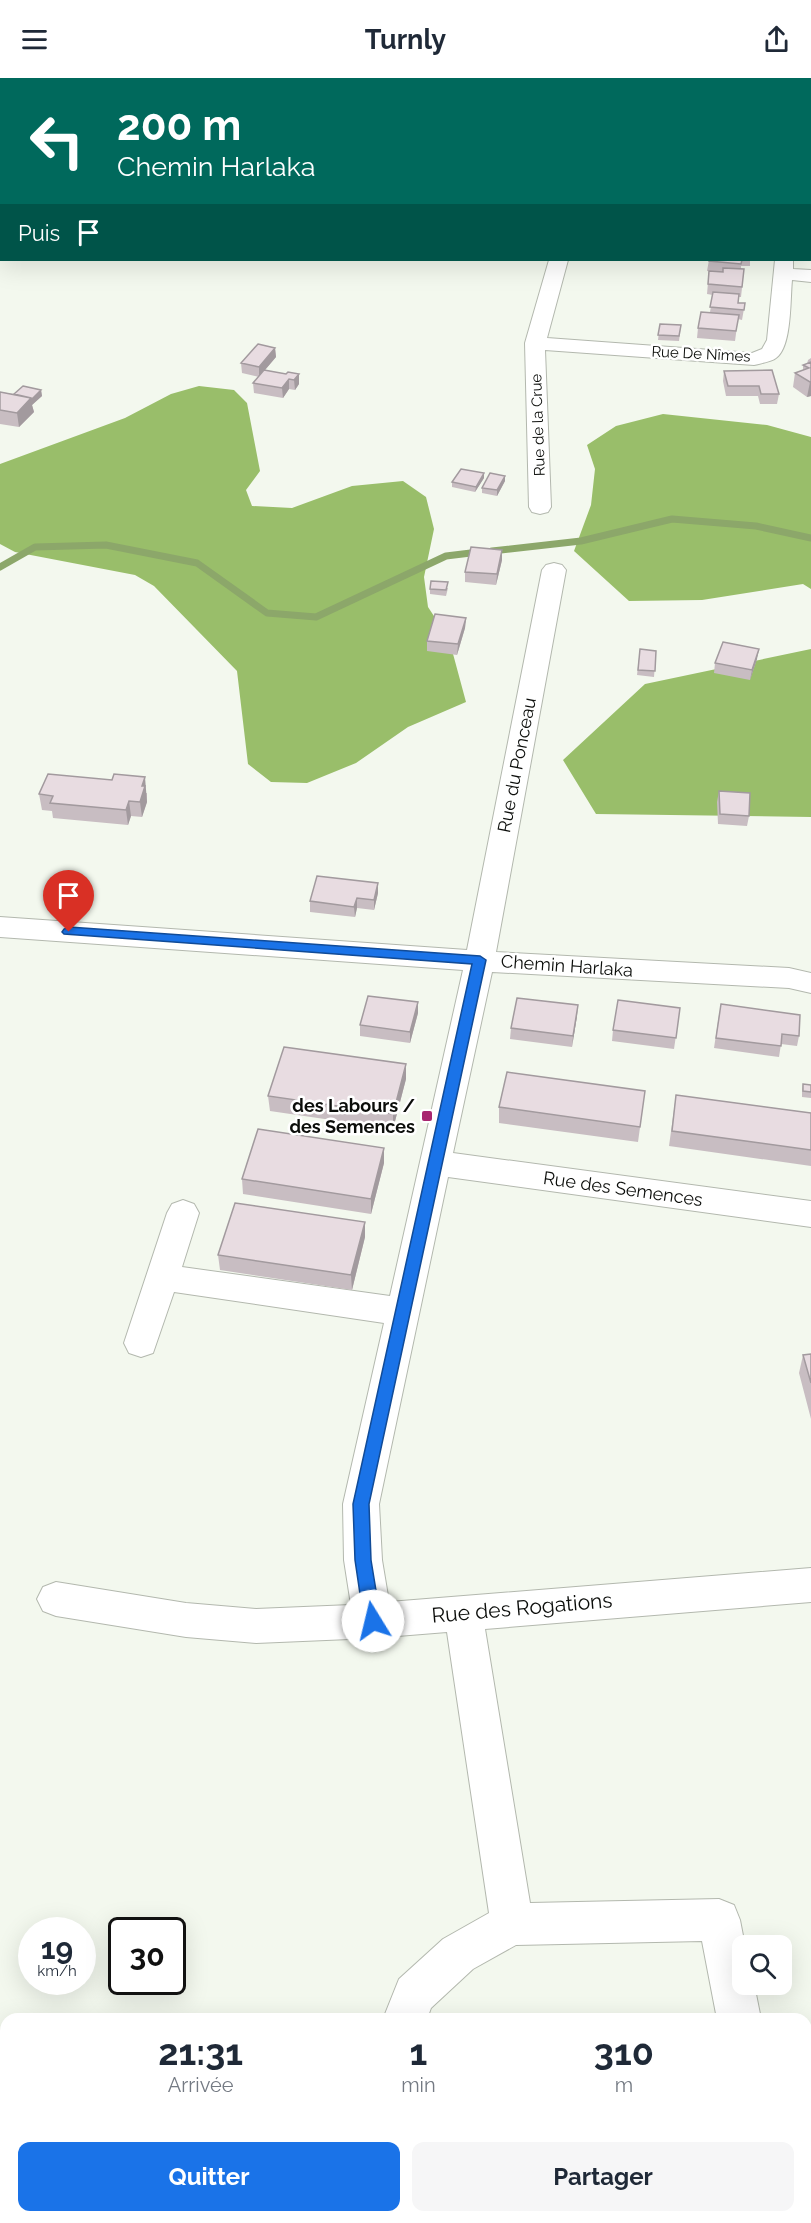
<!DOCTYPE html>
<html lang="fr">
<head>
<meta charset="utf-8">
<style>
  body { margin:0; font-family:Raleway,sans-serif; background:#f6f6f7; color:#1f2937; height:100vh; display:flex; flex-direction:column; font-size:22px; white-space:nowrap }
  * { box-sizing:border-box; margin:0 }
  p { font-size:20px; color:#747a83 }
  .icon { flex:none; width:33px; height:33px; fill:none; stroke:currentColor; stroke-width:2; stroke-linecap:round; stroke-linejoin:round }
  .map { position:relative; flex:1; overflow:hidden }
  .sheet { position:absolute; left:0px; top:1935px; width:812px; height:210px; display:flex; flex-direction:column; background:#fff; border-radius:18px 18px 0 0; box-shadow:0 6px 24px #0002 }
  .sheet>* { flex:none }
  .hud { position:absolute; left:0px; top:0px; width:812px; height:183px; box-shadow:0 6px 24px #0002; background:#00695c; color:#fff; overflow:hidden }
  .tools { position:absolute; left:732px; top:1857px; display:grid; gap:12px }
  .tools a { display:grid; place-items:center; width:60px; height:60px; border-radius:12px; background:#fff; box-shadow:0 6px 24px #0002; font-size:30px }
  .speed { position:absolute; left:18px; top:1839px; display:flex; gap:12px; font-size:30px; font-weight:700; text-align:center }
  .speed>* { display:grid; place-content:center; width:78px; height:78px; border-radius:50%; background:#fff; box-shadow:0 6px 24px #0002; line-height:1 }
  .speed small { font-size:15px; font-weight:400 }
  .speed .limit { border:3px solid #111; border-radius:9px; background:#fff; color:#111 }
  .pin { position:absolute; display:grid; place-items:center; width:51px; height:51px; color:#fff; margin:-62px -26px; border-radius:50% 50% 50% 0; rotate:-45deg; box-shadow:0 0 6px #0007 }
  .pin .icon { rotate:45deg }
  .me { position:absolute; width:66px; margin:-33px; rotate:351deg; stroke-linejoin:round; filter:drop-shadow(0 0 4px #0008) }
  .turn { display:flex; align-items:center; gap:21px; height:126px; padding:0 18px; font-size:27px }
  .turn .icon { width:78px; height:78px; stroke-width:2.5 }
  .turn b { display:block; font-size:42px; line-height:51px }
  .then { display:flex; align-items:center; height:57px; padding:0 18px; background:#0003; gap:12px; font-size:22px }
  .eta { display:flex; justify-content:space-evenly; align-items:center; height:102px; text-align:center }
  .eta b { font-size:36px; font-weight:700; line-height:42px }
  .button { display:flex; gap:12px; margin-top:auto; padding:12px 18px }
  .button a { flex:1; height:69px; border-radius:12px; background:#1a73e8; color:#fff; font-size:24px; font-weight:700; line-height:69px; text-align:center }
  .button a+a { background:#f6f6f7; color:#1f2937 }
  header { display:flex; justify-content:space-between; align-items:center; height:78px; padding:0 18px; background:#fff; font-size:27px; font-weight:700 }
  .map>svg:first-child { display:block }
  .forest { fill:#99be6a }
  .water { fill:#c3e993; stroke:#8ca76a; stroke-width:1.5 }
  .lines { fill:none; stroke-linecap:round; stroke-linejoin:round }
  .stream { stroke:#8ca76a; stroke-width:7 }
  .minor-casing { stroke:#b3b8ae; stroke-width:2 }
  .minor { fill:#fff; fill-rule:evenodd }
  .wall { fill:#c8bdc2 }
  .shaded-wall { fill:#a29a9e }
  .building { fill:#e8dce1; stroke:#a29a9e; stroke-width:1.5 }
  .route { fill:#1a73e8; stroke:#114b97; stroke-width:1.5 }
  .poi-dot { fill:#a82570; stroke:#fff; stroke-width:2 }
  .labels { text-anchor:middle; stroke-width:5; stroke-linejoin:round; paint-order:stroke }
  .far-street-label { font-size:15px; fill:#0b0d0a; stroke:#fff }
  .street-label { font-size:18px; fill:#0b0d0a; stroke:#fff }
  .poi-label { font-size:18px; font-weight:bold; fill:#0b0d0a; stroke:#fff; text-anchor:end }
  .near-street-label { font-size:21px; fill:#0b0d0a; stroke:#fff }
</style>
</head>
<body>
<header><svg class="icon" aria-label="menu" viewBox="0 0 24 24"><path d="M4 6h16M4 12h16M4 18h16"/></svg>Turnly<svg class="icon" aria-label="share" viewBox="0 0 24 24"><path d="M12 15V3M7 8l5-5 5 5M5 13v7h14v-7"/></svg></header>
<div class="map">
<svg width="811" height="2145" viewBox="0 0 811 2145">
  <rect width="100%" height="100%" fill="#f3f8ee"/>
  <path class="forest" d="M199 308 234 312 247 325 260 393 246 412 252 428 292 430 352 408 403 403 426 419 434 451 424 499 428 529 449 561 466 624 408 649 356 685 307 705 271 704 248 686 237 593 154 508 135 497 15 474 0 466V386L125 340 171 316Z
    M663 336 767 347 811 359V511L803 506 702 522 629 523 574 473 591 427 595 391 587 367 616 348Z
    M811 571V739L596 736 563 682 645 606Z"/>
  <path class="water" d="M480 2139H673L674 2145H481Z"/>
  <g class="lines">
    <path class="stream" d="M492 473 581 463 672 441 756 448 811 460
      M0 489 35 469 106 467 197 485 267 535 316 539 446 478 479 474"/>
    <defs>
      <path id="minor" d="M599 0H615V2H599Z
        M800 0H811V6L810 2Z
        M810 111H811V121H810Z
        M549 182H568L547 260 752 275 762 271 767 262 775 182H793V191L811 192V204L792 202C790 221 792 269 776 280 771 284 761 285 754 287L545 272 551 429 548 434 540 436 532 434 529 429 525 265Z
        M554 485 562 487 566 492 496 874 789 890 811 895V915L789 910 492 894 453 1075 811 1123V1149L448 1099 379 1426 382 1482 389 1524 811 1490V1524L485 1551 530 1825 719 1821 734 1827 740 1842 745 1868H742V1906H754L761 1941H717L702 1863 516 1867 473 1891 431 1930 427 1941H383L399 1901 443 1861 489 1835 447 1554 373 1560 256 1565 186 1559 56 1538 43 1533 37 1521 43 1509 56 1504 186 1525 256 1531 351 1527 344 1482 343 1426 384 1245 174 1214 153 1275 141 1279 129 1275 124 1265 167 1135 172 1126 183 1122 194 1126 199 1135 182 1189 390 1218 463 892 0 859V839L467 872 542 492 546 487Z
        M372 2139H418L419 2145H373Z
        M755 2139H801L803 2145H757Z"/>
    </defs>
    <use href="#minor" class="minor-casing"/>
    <use href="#minor" class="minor"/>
  </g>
  <path class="wall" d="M709 182H750V188H741V191H744L741 219H739L738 225H745L742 242 738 241 735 263 697 260 698 250 710 234 713 217 707 216 709 193 723 194 707 193Z
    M660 246 681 247 679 263 658 262Z
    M275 270 276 279 265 292 286 296H299V306L295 312 289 311 283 320 254 315 253 305 259 299 242 295 241 285Z
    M811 280V318L807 319 793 309 795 295 803 292V287L807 286 808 282Z
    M724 293 779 316 777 326H760L758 318H726L723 303Z
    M41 312 42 318 32 327 34 334 19 349 0 346V314L14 316Z
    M505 398V403L497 418 482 415V410Z
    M484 400 475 414 452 409V404Z
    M502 472V482L496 507 465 504V494Z
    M448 510 446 518 430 516V511Z
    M466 540 465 550 457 577 427 573V563Z
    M640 571 656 573 654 599 637 597Z
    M757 581 750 602 714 595 715 585Z
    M719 713 749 738 747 748 718 746 717 724Z
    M147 715V724L142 739 131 738 128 747 53 740 52 733 42 732 39 716Z
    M378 815 374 832 357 830 355 839 310 834V823Z
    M680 930 674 971 612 963 613 952Z
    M418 935 410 965 360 958V947Z
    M719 937 799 958 797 968 781 966 779 979 714 970Z
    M577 938 572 969 510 961 511 950Z
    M406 1001 393 1051 270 1033 268 1018Z
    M803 1006 811 1007V1020L802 1019V1011Z
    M645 1013 638 1064 499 1045V1029Z
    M676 1017 811 1035V1088L669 1068Z
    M384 1085 371 1136 243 1116 242 1101Z
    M365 1159 352 1212 220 1192 218 1177Z
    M811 1276V1341L799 1295 803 1277Z"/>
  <path class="shaded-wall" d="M275 270 276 279 259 299V289Z
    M299 296V306L295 312 294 302Z
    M289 301V311L283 320 282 310Z
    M810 304H811V318L807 319Z
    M41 312 42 318 32 327 34 334 19 349 17 335 31 320Z
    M484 395V400L475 414 476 409Z
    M505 398V403L497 418V412Z
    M502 472V482L496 507 497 496Z
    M466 540 465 550 457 577 458 566Z
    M759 571 757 581 750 602 752 592Z
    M145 699 147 724 142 739 140 724 142 708Z
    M129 723 131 738 128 747 126 732Z
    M378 805V815L374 832V822Z
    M357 820V830L355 839 354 829Z
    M418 924V935L410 965V954Z
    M578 927 577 938 572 969 573 958Z
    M406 986V1001L393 1051V1036Z
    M384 1070V1085L371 1136V1121Z
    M365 1144V1159L352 1212 351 1197Z"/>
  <path class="building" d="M708 0H716V2H708Z
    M758 0H778V2L758 1Z
    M709 182H742L741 186 709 183Z
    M723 190 744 191 742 209 708 206 709 193 723 194Z
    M713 214 739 216 738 225H745L744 232 710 229Z
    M701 234 739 237 736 253 698 250Z
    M660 246 681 247 679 258 658 257Z
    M258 266 275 270 259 289 241 285Z
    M811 284V304H810L795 295 809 290 803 287Z
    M264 292 286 296 288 294 299 296 294 302 289 301 282 310 253 305Z
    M772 292 779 316H761L759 308H728L724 293Z
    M23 308 41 312 32 321 31 320 14 316Z
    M0 314 31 320 17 335 0 332Z
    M461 391 484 395 476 409 452 404Z
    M490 395 505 398 497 412 482 410Z
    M471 469 502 472 497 496 465 494Z
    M431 503 448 504 446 512 430 511Z
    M435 536 466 540 458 566 427 563Z
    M723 564 759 571 752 592 715 585Z
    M640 571 656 573 655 593 638 592Z
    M48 696 112 702 114 696 145 699 142 708H145L140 724 129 723 126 732 50 725 53 718 39 716Z
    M719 713 750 715 749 738 720 736Z
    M317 798 378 805 374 822 357 820 354 829 310 823Z
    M368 918 418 924 410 954 360 947Z
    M517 920 578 927 573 958 511 950Z
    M618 922 680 930 676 960 613 952Z
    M721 926 800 937 799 958 782 956 781 968 716 960Z
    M284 969 406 986 393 1036 268 1018Z
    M507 994 645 1013 640 1049 499 1029Z
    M803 1006 811 1007V1014L803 1013Z
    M676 1017 811 1035V1072L672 1053Z
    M258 1051 384 1070 371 1121 242 1101Z
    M235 1125 365 1144 351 1197 218 1177Z
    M811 1276V1305L803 1277Z"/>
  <path class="route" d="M69 849 480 878 486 882 369 1426 371 1482 381 1543 378 1548 373 1550 367 1548 364 1543 355 1482 353 1426 472 886 64 856 62 854 64 851Z"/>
  <rect class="poi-dot" x="421" y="1032" width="12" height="12" rx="3"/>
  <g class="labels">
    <g class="far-street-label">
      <text transform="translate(701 276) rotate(3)" y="5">Rue De Nîmes</text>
      <text transform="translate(538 347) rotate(-92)" y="5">Rue de la Crue</text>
    </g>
    <g class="street-label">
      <text transform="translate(517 687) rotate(-79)" y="6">Rue du Ponceau</text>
      <text transform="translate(567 888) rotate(4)" y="6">Chemin Harlaka</text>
      <text transform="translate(623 1111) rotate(8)" y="6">Rue des Semences</text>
    </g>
    <g class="poi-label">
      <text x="415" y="1034">des Labours /<tspan x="415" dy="21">des Semences</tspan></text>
    </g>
    <g class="near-street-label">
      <text transform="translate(522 1530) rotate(-5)" y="7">Rue des Rogations</text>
    </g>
  </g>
</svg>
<div class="tools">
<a><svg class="icon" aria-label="search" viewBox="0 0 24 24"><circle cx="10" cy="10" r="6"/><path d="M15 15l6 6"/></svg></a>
</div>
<div class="speed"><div>19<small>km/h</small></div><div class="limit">30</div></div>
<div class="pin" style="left:69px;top:854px;background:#d93025"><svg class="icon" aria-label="arrive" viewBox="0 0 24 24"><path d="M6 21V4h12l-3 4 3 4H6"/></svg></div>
<svg class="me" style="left:373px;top:1543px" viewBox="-20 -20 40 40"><circle r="19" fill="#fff"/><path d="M0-13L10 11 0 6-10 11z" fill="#1a73e8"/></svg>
<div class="hud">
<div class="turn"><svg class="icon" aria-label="left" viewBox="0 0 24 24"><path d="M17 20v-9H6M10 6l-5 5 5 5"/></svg><div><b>200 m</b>Chemin Harlaka</div></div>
<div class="then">Puis<svg class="icon" aria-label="arrive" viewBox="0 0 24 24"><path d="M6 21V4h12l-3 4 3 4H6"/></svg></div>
</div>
<section class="sheet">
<div class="eta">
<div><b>21:31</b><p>Arrivée</p></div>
<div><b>1</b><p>min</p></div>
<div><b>310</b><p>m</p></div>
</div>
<div class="button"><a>Quitter</a><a>Partager</a></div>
</section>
</div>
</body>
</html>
